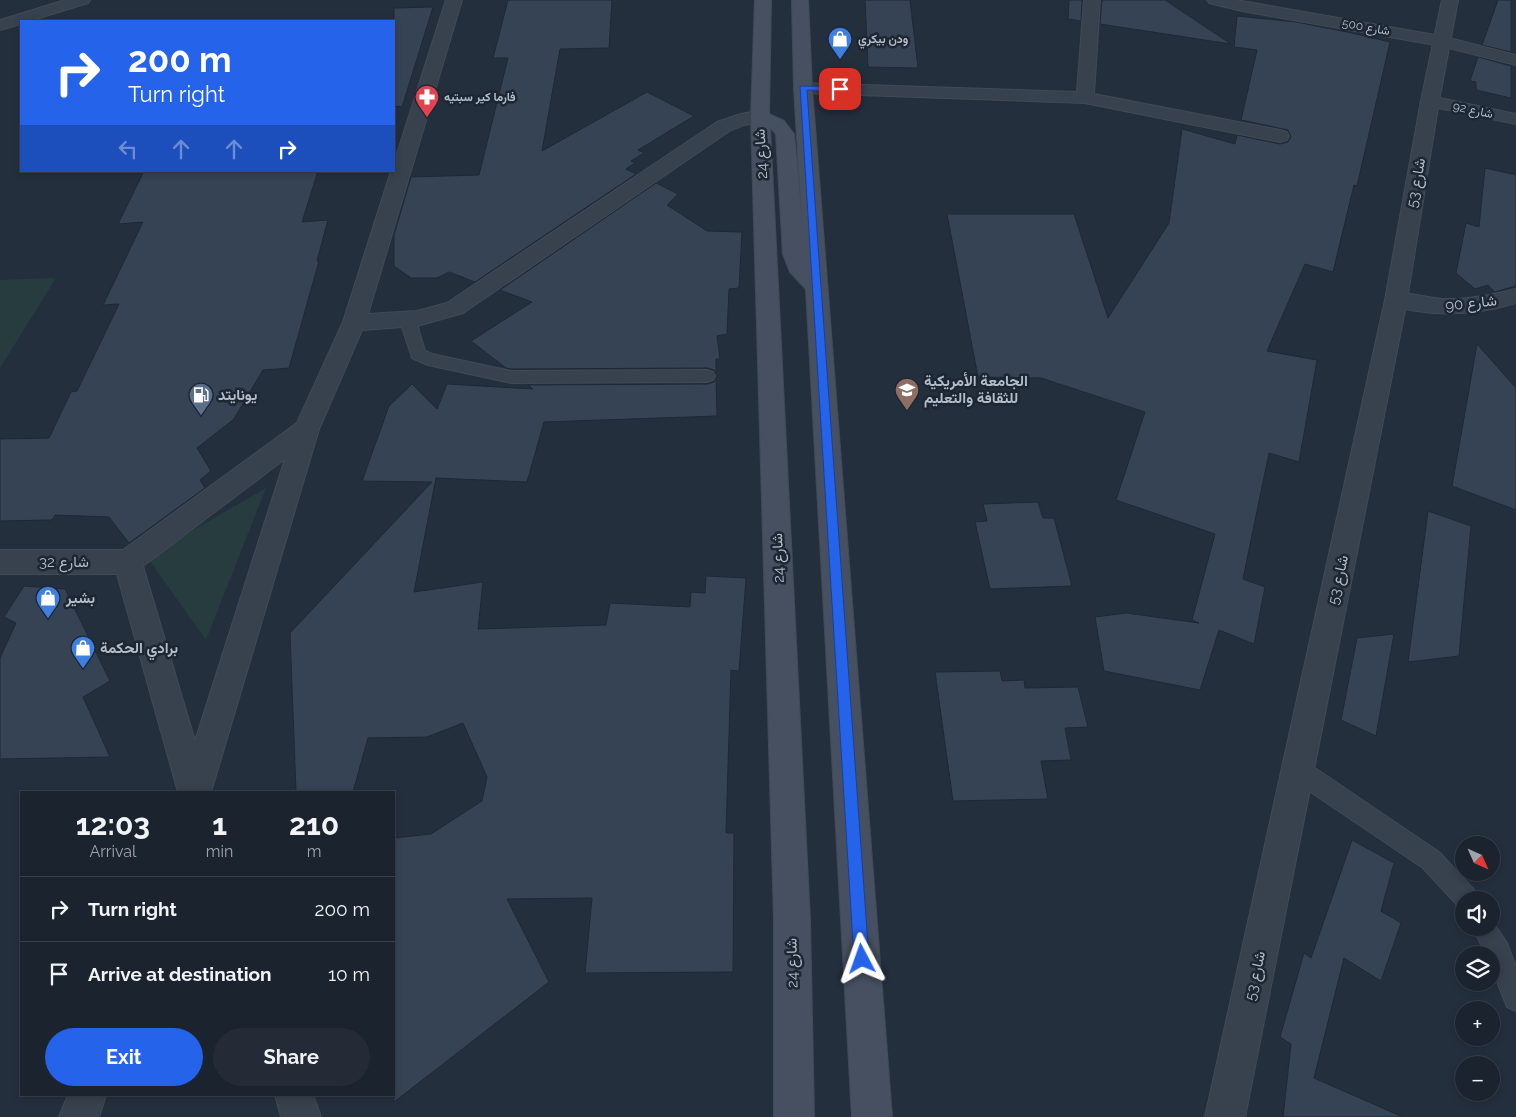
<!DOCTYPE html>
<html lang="en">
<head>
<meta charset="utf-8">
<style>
  body { margin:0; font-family:Raleway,Vazirmatn,sans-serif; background:#242b36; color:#f1f3f6; height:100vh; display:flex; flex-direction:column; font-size:19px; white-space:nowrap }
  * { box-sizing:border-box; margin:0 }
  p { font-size:16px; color:#a0a4aa }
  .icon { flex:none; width:28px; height:28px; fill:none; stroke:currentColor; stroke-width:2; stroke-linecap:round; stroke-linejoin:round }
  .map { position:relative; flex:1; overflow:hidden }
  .drawer { position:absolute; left:20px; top:791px; width:375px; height:305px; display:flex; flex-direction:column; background:#1b232e; border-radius:0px; box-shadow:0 2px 8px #0003,0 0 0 1px #39404a }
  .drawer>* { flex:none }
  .top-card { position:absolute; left:20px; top:20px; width:375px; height:152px; border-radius:0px; box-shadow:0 2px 8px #0003,0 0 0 1px #39404a; background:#2563eb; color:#fff; overflow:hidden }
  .needle { width:32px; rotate:135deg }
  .fabs { position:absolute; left:1455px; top:836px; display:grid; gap:10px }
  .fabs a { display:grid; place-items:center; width:45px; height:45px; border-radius:50%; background:#1b232e; box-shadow:0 2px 8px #0003,0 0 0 1px #39404a; font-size:25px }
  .pin { position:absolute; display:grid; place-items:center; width:42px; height:42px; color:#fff; margin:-21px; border-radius:10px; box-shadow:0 2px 8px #0006 }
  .me { position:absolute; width:55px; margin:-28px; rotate:356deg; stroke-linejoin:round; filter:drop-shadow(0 0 4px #0008) }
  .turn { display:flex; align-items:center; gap:18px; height:105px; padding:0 25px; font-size:22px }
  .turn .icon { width:65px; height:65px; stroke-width:2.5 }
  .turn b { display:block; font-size:35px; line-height:42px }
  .lanes { display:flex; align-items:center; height:48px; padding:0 25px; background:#0003; justify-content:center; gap:25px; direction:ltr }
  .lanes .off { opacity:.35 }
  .eta { display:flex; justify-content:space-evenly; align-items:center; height:85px; text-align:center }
  .eta b { font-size:30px; font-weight:700; line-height:35px }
  .button { display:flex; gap:10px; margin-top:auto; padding:10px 25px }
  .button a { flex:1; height:58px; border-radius:30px; background:#2563eb; color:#fff; font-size:20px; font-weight:700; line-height:58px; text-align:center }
  .button a+a { background:#242b36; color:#f1f3f6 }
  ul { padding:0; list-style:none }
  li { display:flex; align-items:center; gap:15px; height:65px; padding:0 25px; border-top:1px solid #39404a }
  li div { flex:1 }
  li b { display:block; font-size:19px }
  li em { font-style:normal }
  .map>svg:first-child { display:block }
  .green { fill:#263c3f }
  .building { fill:#364354; stroke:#1f2835 }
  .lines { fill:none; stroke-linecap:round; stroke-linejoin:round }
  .service-casing { stroke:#414a57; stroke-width:2 }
  .minor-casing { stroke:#414a57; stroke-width:2 }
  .tertiary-casing { stroke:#414a57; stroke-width:2 }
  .secondary-casing { stroke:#414a57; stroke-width:2 }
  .service { fill:#38414e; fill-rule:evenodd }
  .minor { fill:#38414e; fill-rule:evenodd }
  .tertiary { fill:#38414e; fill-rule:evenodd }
  .secondary { fill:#465061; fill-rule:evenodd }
  .route { fill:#2563eb; stroke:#184099 }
  .labels { text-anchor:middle; stroke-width:5; stroke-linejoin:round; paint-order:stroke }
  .far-street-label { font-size:12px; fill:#b4bcc9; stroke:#1d2633 }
  .far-poi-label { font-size:12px; font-weight:bold; fill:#b4bcc9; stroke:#1d2633; text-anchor:start }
  .street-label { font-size:15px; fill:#b4bcc9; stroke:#1d2633 }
  .poi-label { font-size:15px; font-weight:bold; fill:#b4bcc9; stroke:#1d2633; text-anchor:start }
</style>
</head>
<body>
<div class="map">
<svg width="1516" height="1117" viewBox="0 0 1516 1117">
  <rect width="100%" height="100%" fill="#242f3e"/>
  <path class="green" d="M56 278 0 368V280Z
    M266 488 206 640 147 557Z"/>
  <path class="building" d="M508 0H612L609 48 560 49 542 151 647 92 694 116 638 150 644 153 631 161 635 163 626 169 636 174 475 282 449 272 437 278H411L394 266V235L411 177 479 175 508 58H493Z
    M865 0H910L918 68 868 67Z
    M1069 0H1082L1081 21 1068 19Z
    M1102 0H1165L1231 44 1100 24Z
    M1498 0H1511V52L1482 45Z
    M433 7 402 107 394 106V8Z
    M1237 16 1296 22 1352 33 1390 42 1357 186 1354 185 1333 272 1305 264 1267 351 1317 360 1299 462 1269 453 1243 579 1265 587 1254 644 1219 630 1200 690 1104 671 1095 617 1126 613 1199 623 1192 620 1215 534 1116 500 1145 412 1041 378 978 377 947 214H1074L1108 318 1169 223 1182 129 1235 144 1237 135 1280 144 1288 142 1291 137 1288 130 1241 120 1257 50 1234 47Z
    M1478 57 1511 66V98L1476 90V82L1470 81Z
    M1485 168 1516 175V286L1495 292 1488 285 1475 289 1456 273 1466 223 1479 227Z
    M144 171H318L302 222 328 220 317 261H319L289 368 263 370 234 419 197 448 211 471 200 480 205 488 129 543 109 517 55 515 52 520 0 521V439L49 438 71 392 77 391 119 304 103 305 143 222 118 224Z
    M656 183 678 194 667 205 707 231 742 232 739 288 729 289 727 334 717 336 720 359H716V374L714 370 707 368 511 369 506 368 471 341 532 302 500 290Z
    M1477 344 1516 388V510L1452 486Z
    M716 377 717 416 544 422 527 482 436 478 414 592 483 582 478 629 606 625 610 603 690 607 691 592 705 593 706 576 746 578 739 671 731 670 726 833H734L733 972 585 973 592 898 507 899 549 982 394 1102V838L431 834 482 801 487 777 463 723 427 737 368 738 353 792H296L290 633 432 482 362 481 389 406 412 384 437 409 447 384 533 389 528 385 707 384 714 382Z
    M1038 502 1043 518H1054L1072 586 990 589 975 522 987 521 983 504Z
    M1428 511 1471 526 1459 656 1408 662Z
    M24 586 65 589 110 681 83 697 110 757 0 759V658L16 623 4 617Z
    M1394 634 1376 736 1341 720 1357 638Z
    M1000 671 1002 681 1024 680 1025 688 1078 687 1088 727 1065 728 1071 760 1041 761 1048 799 953 801 935 672Z
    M1352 840 1394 863 1381 911 1401 923 1381 981 1344 958 1314 1078 1403 1117H1283L1291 1044 1280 1037 1304 953 1311 958Z"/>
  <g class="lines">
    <defs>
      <path id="service" d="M408 316 413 317 416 321 425 351 432 354 511 371 707 370 713 372 715 376 713 380 707 382 511 383 428 365 412 358 400 321 403 317Z
        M1298 759 1306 762 1439 852 1476 892 1480 900H1464V910L1460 908 1423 868 1290 778 1287 770 1290 762Z
        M1491 919 1507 943 1516 967V1011L1507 1007 1491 966V955H1486L1473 928H1491Z"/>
      <path id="minor" d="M65 0H90L88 3 29 21H21V24L0 30V20Z
        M446 0H462L368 314 417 311 447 303 717 122C732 117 750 109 766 113L769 117 766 121 744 125 731 130 463 313 417 326 362 330 319 429 211 792H178L117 574H0V550H123L297 423 343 322 391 171H394V163ZM285 459 195 741 143 566Z
        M1084 0H1100L1094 94 1280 130 1287 132 1289 136 1287 140 1280 142 1085 103 803 93 797 92 794 88 797 84 803 83 1077 92Z
        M1207 0H1236L1441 36 1516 55V65L1441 46 1242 11 1209 3Z
        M1430 96 1516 114V124L1424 105 1421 101 1424 97Z
        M1516 289V303C1474 316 1431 317 1388 305L1385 300 1388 295C1405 290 1425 298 1442 299 1468 300 1492 295 1516 289Z
        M68 1095H106L99 1117H59Z
        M275 1095H313L321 1117H281Z"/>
      <path id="tertiary" d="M1442 0H1458L1439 101 1407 300 1245 1117H1205L1385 300 1421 101Z"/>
      <path id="secondary" d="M755 0H771L769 114 784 121 794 134 802 220 794 88 792 0H808L812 88 892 1117H852L806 289 790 272 783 254 776 134 770 127 810 920 814 1117H774V920L751 117Z"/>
    </defs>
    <use href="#service" class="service-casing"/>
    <use href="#minor" class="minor-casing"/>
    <use href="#tertiary" class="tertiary-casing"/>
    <use href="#secondary" class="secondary-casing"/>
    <use href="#service" class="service"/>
    <use href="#minor" class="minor"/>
    <use href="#tertiary" class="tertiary"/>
    <use href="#secondary" class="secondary"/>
  </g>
  <path class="route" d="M800 86 840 87 844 89 840 91 807 90 869 959 867 964 862 966 856 964 854 959Z"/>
  <defs>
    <symbol id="shop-pin" viewBox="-11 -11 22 30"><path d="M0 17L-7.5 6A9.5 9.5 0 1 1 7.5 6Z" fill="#3f7fe0" stroke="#1d2633"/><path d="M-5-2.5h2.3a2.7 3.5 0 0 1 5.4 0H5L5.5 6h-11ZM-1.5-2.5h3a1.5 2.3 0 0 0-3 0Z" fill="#fff"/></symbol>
    <symbol id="pharmacy-pin" viewBox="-11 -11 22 30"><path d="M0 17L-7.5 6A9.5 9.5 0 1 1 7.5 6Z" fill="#e0444e" stroke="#1d2633"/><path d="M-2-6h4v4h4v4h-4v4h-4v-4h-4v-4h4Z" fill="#fff"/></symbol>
    <symbol id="university-pin" viewBox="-11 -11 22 30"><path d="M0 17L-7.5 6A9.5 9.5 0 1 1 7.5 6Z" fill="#8d6e63" stroke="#1d2633"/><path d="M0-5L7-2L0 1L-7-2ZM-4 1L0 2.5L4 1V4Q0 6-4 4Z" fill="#fff"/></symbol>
    <symbol id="fuel-pin" viewBox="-11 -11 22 30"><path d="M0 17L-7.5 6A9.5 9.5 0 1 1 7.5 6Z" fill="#5c6f8a" stroke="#1d2633"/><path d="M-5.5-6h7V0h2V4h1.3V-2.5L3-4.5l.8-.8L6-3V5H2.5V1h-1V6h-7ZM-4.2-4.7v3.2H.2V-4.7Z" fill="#fff"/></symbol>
  </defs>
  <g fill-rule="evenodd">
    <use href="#shop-pin" x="826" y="25" width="28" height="38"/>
    <use href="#pharmacy-pin" x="413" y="83" width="28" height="38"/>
    <use href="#university-pin" x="893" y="376" width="28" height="38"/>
    <use href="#fuel-pin" x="187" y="381" width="28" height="38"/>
    <use href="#shop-pin" x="34" y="584" width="28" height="38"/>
    <use href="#shop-pin" x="69" y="634" width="28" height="38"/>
  </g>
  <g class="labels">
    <g class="far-street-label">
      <text transform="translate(1366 27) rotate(10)" y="4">شارع 500</text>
      <text transform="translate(1473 110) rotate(12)" y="4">شارع 92</text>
    </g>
    <g class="far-poi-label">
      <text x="858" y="43">ودن بيكري</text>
      <text x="444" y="101">فارما كير سبتيه</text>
    </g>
    <g class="street-label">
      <text transform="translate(761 154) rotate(-93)" y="5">شارع 24</text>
      <text transform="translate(1416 183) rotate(-80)" y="5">شارع 53</text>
      <text transform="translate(1471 303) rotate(-6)" y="5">شارع 90</text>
      <text transform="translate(778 558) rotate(-92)" y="5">شارع 24</text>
      <text x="64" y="567">شارع 32</text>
      <text transform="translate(1338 580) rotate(-78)" y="5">شارع 53</text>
      <text transform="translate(792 963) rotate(-91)" y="5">شارع 24</text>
      <text transform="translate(1255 976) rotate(-78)" y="5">شارع 53</text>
    </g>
    <g class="poi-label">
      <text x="924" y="386">الجامعة الأمريكية<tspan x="924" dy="17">للثقافة والتعليم</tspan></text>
      <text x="218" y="400">يونايتد</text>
      <text x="66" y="603">بشير</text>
      <text x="100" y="653">برادي الحكمة</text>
    </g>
  </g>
</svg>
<div class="fabs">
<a><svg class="needle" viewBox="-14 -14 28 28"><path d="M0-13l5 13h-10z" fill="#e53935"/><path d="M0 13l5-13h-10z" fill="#a0a4aa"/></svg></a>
<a><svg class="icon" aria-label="sound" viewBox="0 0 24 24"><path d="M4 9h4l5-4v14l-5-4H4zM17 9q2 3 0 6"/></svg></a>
<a><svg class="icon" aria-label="layers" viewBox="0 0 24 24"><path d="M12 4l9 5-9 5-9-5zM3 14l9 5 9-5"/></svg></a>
<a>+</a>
<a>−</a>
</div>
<div class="pin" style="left:840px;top:89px;background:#d93025"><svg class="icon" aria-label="arrive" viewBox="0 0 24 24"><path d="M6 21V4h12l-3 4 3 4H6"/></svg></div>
<svg class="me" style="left:862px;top:959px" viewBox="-20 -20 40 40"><path d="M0-17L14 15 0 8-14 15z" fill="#2563eb" stroke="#fff" stroke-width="4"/></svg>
<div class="top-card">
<div class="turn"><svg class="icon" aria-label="right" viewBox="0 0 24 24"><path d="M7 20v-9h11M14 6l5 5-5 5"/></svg><div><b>200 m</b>Turn right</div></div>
<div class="lanes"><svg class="icon off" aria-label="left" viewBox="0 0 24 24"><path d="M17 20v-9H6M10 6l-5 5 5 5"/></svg><svg class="icon off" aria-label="ahead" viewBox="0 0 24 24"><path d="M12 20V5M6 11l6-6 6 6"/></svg><svg class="icon off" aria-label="ahead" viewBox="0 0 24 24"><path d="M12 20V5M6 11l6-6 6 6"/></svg><svg class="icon" aria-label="right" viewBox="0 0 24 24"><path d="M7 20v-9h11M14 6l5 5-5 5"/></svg></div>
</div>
<section class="drawer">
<div class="eta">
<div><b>12:03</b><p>Arrival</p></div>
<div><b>1</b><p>min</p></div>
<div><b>210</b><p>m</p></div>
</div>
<ul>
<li><svg class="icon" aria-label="right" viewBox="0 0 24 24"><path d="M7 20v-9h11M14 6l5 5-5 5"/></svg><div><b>Turn right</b></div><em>200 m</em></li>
<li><svg class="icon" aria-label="arrive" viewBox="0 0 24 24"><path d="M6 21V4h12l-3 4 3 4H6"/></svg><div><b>Arrive at destination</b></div><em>10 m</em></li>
</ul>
<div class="button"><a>Exit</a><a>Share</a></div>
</section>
</div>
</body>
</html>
